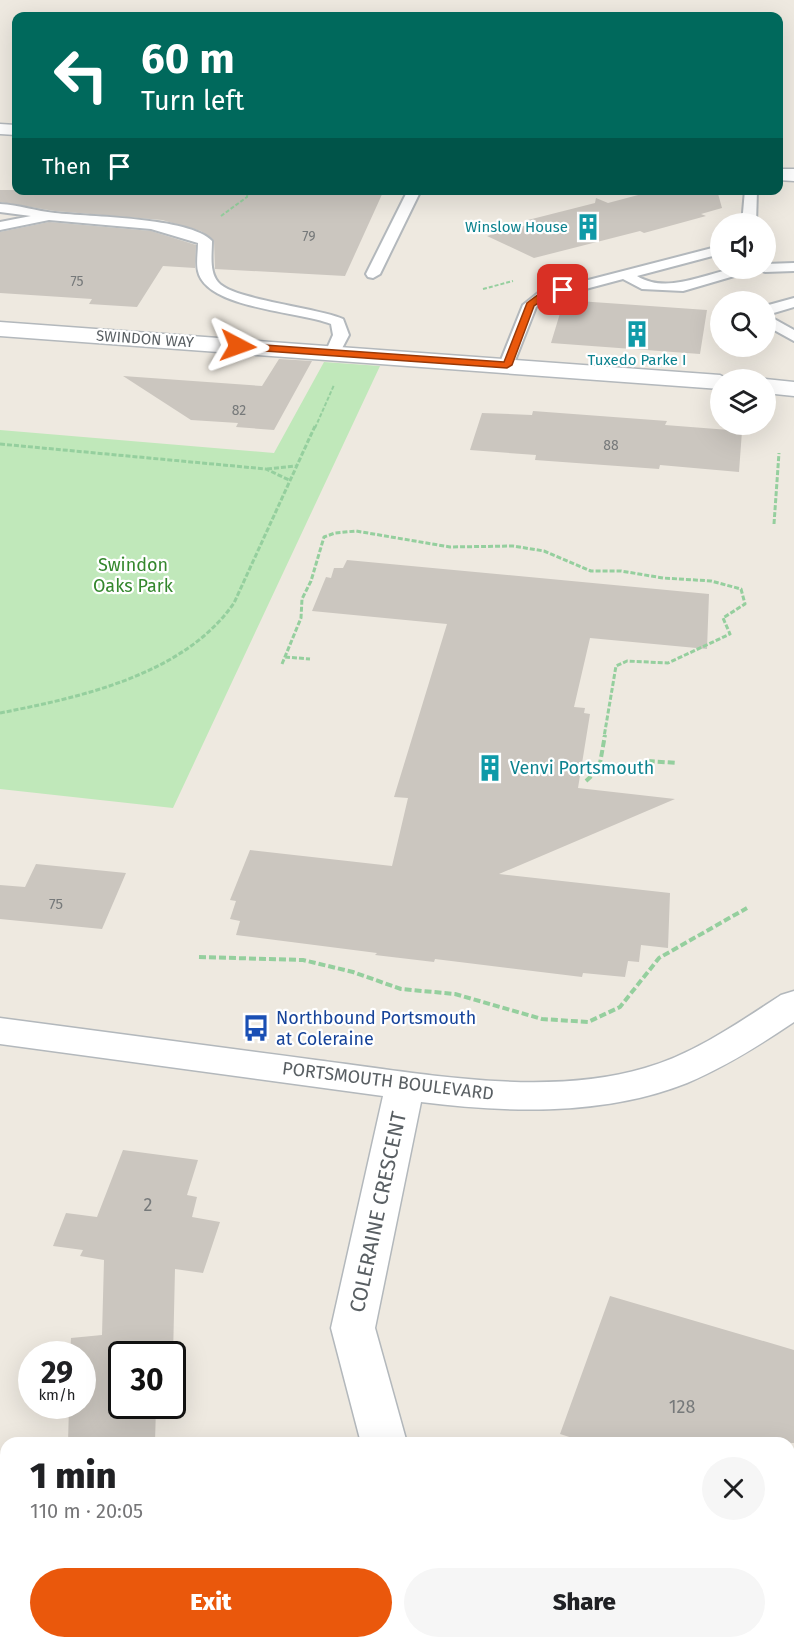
<!DOCTYPE html>
<html lang="en">
<head>
<meta charset="utf-8">
<style>
  body { margin:0; font-family:"Fira Sans",sans-serif; background:#f6f6f6; color:#202124; height:100vh; display:flex; flex-direction:column; font-size:22px; white-space:nowrap }
  * { box-sizing:border-box; margin:0 }
  p { font-size:20px; color:#757577 }
  .icon { flex:none; width:33px; height:33px; fill:none; stroke:currentColor; stroke-width:2; stroke-linecap:round; stroke-linejoin:round }
  .map { position:relative; flex:1; overflow:hidden }
  .side { position:absolute; left:0px; top:1437px; width:795px; height:212px; display:flex; flex-direction:column; background:#fff; border-radius:18px 18px 0 0; box-shadow:0 6px 24px #0002 }
  .side>* { flex:none }
  .banner { position:absolute; left:12px; top:12px; width:771px; height:183px; border-radius:12px; box-shadow:0 6px 24px #0002; background:#00695c; color:#fff; overflow:hidden }
  .buttons { position:absolute; left:710px; top:213px; display:grid; gap:12px }
  .buttons a { display:grid; place-items:center; width:66px; height:66px; border-radius:50%; background:#fff; box-shadow:0 6px 24px #0002; font-size:30px }
  .speed { position:absolute; left:18px; top:1341px; display:flex; gap:12px; font-size:30px; font-weight:700; text-align:center }
  .speed>* { display:grid; place-content:center; width:78px; height:78px; border-radius:50%; background:#fff; box-shadow:0 6px 24px #0002; line-height:1 }
  .speed small { font-size:15px; font-weight:400 }
  .speed .limit { border:3px solid #111; border-radius:9px; background:#fff; color:#111 }
  .pin { position:absolute; display:grid; place-items:center; width:51px; height:51px; color:#fff; margin:-26px; border-radius:12px; box-shadow:0 3px 9px #0006 }
  .me { position:absolute; width:66px; margin:-33px; rotate:94deg; stroke-linejoin:round; filter:drop-shadow(0 0 4px #0008) }
  .turn { display:flex; align-items:center; gap:21px; height:126px; padding:0 30px; font-size:27px }
  .turn .icon { width:78px; height:78px; stroke-width:2.5 }
  .turn b { display:block; font-size:42px; line-height:51px }
  .then { display:flex; align-items:center; height:57px; padding:0 30px; background:#0003; gap:12px; font-size:22px }
  .round { display:grid; place-items:center; flex:none; width:63px; height:63px; border-radius:32px; background:#f6f6f6 }
  .head { display:flex; align-items:center; justify-content:space-between; height:102px; padding:0 30px }
  h1 { font-size:36px; font-weight:800; line-height:45px }
  .primary-button { display:flex; gap:12px; margin-top:auto; padding:12px 30px }
  .primary-button a { flex:1; height:69px; border-radius:36px; background:#ea580c; color:#fff; font-size:24px; font-weight:800; line-height:69px; text-align:center }
  .primary-button a+a { background:#f6f6f6; color:#202124 }
  .map>svg:first-child { display:block }
  .green { fill:#c0e8ba }
  .building { fill:#cbc6bf }
  .lines { fill:none; stroke-linecap:round; stroke-linejoin:round }
  .lane-casing { stroke:#b3b8bc; stroke-width:4 }
  .street-casing { stroke:#b3b8bc; stroke-width:3 }
  .path-far2 { stroke:#95cf9e; stroke-width:2; stroke-dasharray:4 2; stroke-linecap:butt }
  .path-far1 { stroke:#95cf9e; stroke-width:3; stroke-dasharray:5 2; stroke-linecap:butt }
  .path { stroke:#95cf9e; stroke-width:4; stroke-dasharray:7 3; stroke-linecap:butt }
  .lane { fill:#fff; fill-rule:evenodd }
  .street { fill:#fff; fill-rule:evenodd }
  .route { fill:#ea580c; stroke:#983908; stroke-width:1.5 }
  .labels { text-anchor:middle; stroke-width:4.5; stroke-linejoin:round; paint-order:stroke }
  .far-number-label { font-size:14px; fill:#76797a }
  .far-culture-label { font-size:15px; fill:#0d838f; stroke:#fff; text-anchor:end }
  .far-street-label { font-size:15px; fill:#595f63; stroke:#fff }
  .number-label { font-size:15px; fill:#76797a }
  .park-label { font-size:18px; fill:#34872d; stroke:#fff }
  .culture-label { font-size:18px; fill:#0d838f; stroke:#fff; text-anchor:start }
  .transit-label { font-size:18px; fill:#164399; stroke:#fff; text-anchor:start }
  .street-label { font-size:18px; fill:#595f63; stroke:#fff }
  .near-number-label { font-size:18px; fill:#76797a }
  .near-street-label { font-size:21px; fill:#595f63; stroke:#fff }
</style>
</head>
<body>
<div class="map">
<svg width="794" height="1648" viewBox="0 0 794 1648">
  <rect width="100%" height="100%" fill="#eee9e0"/>
  <path class="green" d="M324 362 380 366 173 808 0 789V430L274 453Z"/>
  <path class="building" d="M0 190H384L345 276 215 269 214 241 201 231 162 220 55 211 0 202Z
    M657 190H717L722 208 701 214 706 216 644 233 640 231 534 258 487 236 535 223 528 220 595 203 596 198 608 203Z
    M49 222 151 231 196 245 195 268 163 266 137 307 89 304 92 299 0 293V232Z
    M564 300 707 310 700 354 551 343Z
    M279 359 312 361 274 430 236 427 238 423 191 420 123 376 262 386Z
    M533 411 667 421 665 425 742 431 739 472 660 465 659 469 535 460 536 455 470 450 482 413 532 415Z
    M347 560 709 594 707 649 590 638 574 707 585 708 584 713 590 714 578 788 675 799 499 874 670 893 668 948 641 945 639 962 628 961 625 977 583 973 582 977 435 959 434 962 375 955 377 953 236 935 240 921 230 919 236 901 230 900 250 850 392 866 408 798 394 797 447 624 312 611 326 577 331 578 334 568H343Z
    M36 864 126 873 102 929 0 919V885L25 887Z
    M123 1150 198 1160 187 1195 197 1197 192 1217 220 1222 203 1273 175 1269 173 1357 172 1354H122V1406H156L155 1443H68L69 1406H82V1354H70L71 1338 102 1335 104 1260 80 1256 83 1250 53 1246 66 1213 97 1217Z
    M610 1296 794 1350V1443H588L560 1434Z"/>
  <g class="lines">
    <defs>
      <path id="lane" d="M408 190H421L380 274 373 278 368 277 366 274Z
        M745 190H757L756 224H742Z
        M0 204C19 205 36 211 55 213 88 217 190 217 212 241 212 254 209 271 218 282 233 300 315 307 343 319L349 335 338 356H328L325 353 333 335 331 324C300 311 206 309 198 271 196 263 198 252 198 243L151 229 49 220 0 230V222L31 216 0 212Z
        M720 246V254L637 276C666 294 702 275 732 269 743 267 754 268 765 268V264L794 263V271L765 272 758 269 683 291 642 289 623 279 548 299 536 307 512 368H502L499 365 523 305 538 293Z
        M794 298V307L767 315 794 330V341L765 325V306Z"/>
      <path id="street" d="M0 124 16 125V135L0 134Z
        M778 169H794V181L778 180Z
        M0 322 720 375 730 380H720V389L0 336Z
        M765 379 794 382V396L765 393V380H763Z
        M794 991V1022C760 1045 725 1067 687 1083 604 1116 508 1113 421 1102L375 1328 407 1443H361L331 1328 383 1096 0 1044V1018C105 1032 210 1046 316 1060 418 1073 545 1098 645 1068 694 1054 738 1023 781 995Z
        M569 1642H634L637 1648H571Z"/>
    </defs>
    <use href="#lane" class="lane-casing"/>
    <use href="#street" class="street-casing"/>
    <path class="path-far2" d="M221 216 247 197 248 190
      M483 289 513 281
      M315 428 334 385"/>
    <path class="path-far1" d="M0 444 266 469 289 480
      M267 469 296 466
      M774 524 779 453
      M285 657 310 659
      M282 664 301 618 302 599 311 581 324 537 335 533 356 531 450 547 513 546 544 551 591 571H621L663 578 711 581 741 589 745 604 723 618 730 634 668 663 627 661 616 666 604 737
      M0 713C81 697 184 675 234 603L315 426"/>
    <path class="path" d="M599 769 629 768 648 761 677 763
      M586 781 599 769 605 735
      M199 957 303 960 353 972 401 989 455 994 542 1019 588 1022 620 1007 659 958 747 908"/>
    <use href="#lane" class="lane"/>
    <use href="#street" class="street"/>
  </g>
  <path class="route" d="M563 288H566V292L546 298 534 306 512 365 507 368 238 349 233 346 238 343 504 362 527 303 539 294Z"/>
  <defs>
    <symbol id="building-bare" viewBox="-9 -9 18 18"><path d="M-4-6H4V6H1V3H-1V6H-4ZM-2.5-4.3h1.7v1.8h-1.7ZM.8-4.3h1.7v1.8H.8ZM-2.5-1h1.7V.8h-1.7ZM.8-1h1.7V.8H.8Z" fill="#0f9aa8" stroke="#fff" stroke-width="2.5" paint-order="stroke"/></symbol>
    <symbol id="bus-bare" viewBox="-9 -9 18 18"><path d="M-5-6H5V4H4V6H2V4H-2V6H-4V4H-5ZM-3.5-4V0h7V-4ZM-3.5 1.2v1.5H-2V1.2ZM2 1.2v1.5H3.5V1.2Z" fill="#1a4fb4" stroke="#fff" stroke-width="2.5" paint-order="stroke"/></symbol>
  </defs>
  <g fill-rule="evenodd">
    <use href="#building-bare" x="569" y="208" width="38" height="38"/>
    <use href="#building-bare" x="618" y="315" width="38" height="38"/>
    <use href="#building-bare" x="471" y="749" width="38" height="38"/>
    <use href="#bus-bare" x="237" y="1009" width="38" height="38"/>
  </g>
  <g class="labels">
    <g class="far-number-label">
      <text x="309" y="241">79</text>
      <text x="77" y="286">75</text>
      <text x="239" y="415">82</text>
      <text x="611" y="450">88</text>
    </g>
    <g class="far-culture-label">
      <text x="568" y="232">Winslow House</text>
      <text x="637" y="365" text-anchor="middle">Tuxedo Parke I</text>
    </g>
    <g class="far-street-label">
      <text transform="translate(145 339) rotate(4)" y="5">SWINDON WAY</text>
    </g>
    <g class="number-label">
      <text x="56" y="909">75</text>
    </g>
    <g class="park-label">
      <text x="133" y="571">Swindon<tspan x="133" dy="21">Oaks Park</tspan></text>
    </g>
    <g class="culture-label">
      <text x="510" y="774">Venvi Portsmouth</text>
    </g>
    <g class="transit-label">
      <text x="276" y="1024">Northbound Portsmouth<tspan x="276" dy="21">at Coleraine</tspan></text>
    </g>
    <g class="street-label">
      <text transform="translate(388 1081) rotate(7)" y="6">PORTSMOUTH BOULEVARD</text>
    </g>
    <g class="near-number-label">
      <text x="148" y="1211">2</text>
      <text x="682" y="1413">128</text>
    </g>
    <g class="near-street-label">
      <text transform="translate(378 1212) rotate(-78)" y="7">COLERAINE CRESCENT</text>
    </g>
  </g>
</svg>
<div class="buttons">
<a><svg class="icon" aria-label="sound" viewBox="0 0 24 24"><path d="M4 9h4l5-4v14l-5-4H4zM17 9q2 3 0 6"/></svg></a>
<a><svg class="icon" aria-label="search" viewBox="0 0 24 24"><circle cx="10" cy="10" r="6"/><path d="M15 15l6 6"/></svg></a>
<a><svg class="icon" aria-label="layers" viewBox="0 0 24 24"><path d="M12 4l9 5-9 5-9-5zM3 14l9 5 9-5"/></svg></a>
</div>
<div class="speed"><div>29<small>km/h</small></div><div class="limit">30</div></div>
<div class="pin" style="left:563px;top:290px;background:#d93025"><svg class="icon" aria-label="arrive" viewBox="0 0 24 24"><path d="M6 21V4h12l-3 4 3 4H6"/></svg></div>
<svg class="me" style="left:238px;top:346px" viewBox="-20 -20 40 40"><path d="M0-17L14 15 0 8-14 15z" fill="#ea580c" stroke="#fff" stroke-width="4"/></svg>
<div class="banner">
<div class="turn"><svg class="icon" aria-label="left" viewBox="0 0 24 24"><path d="M17 20v-9H6M10 6l-5 5 5 5"/></svg><div><b>60 m</b>Turn left</div></div>
<div class="then">Then<svg class="icon" aria-label="arrive" viewBox="0 0 24 24"><path d="M6 21V4h12l-3 4 3 4H6"/></svg></div>
</div>
<section class="side">
<div class="head"><div><h1>1 min</h1><p>110 m · 20:05</p></div><a class="round"><svg class="icon" aria-label="close" viewBox="0 0 24 24"><path d="M6 6l12 12M18 6L6 18"/></svg></a></div>
<div class="primary-button"><a>Exit</a><a>Share</a></div>
</section>
</div>
</body>
</html>
